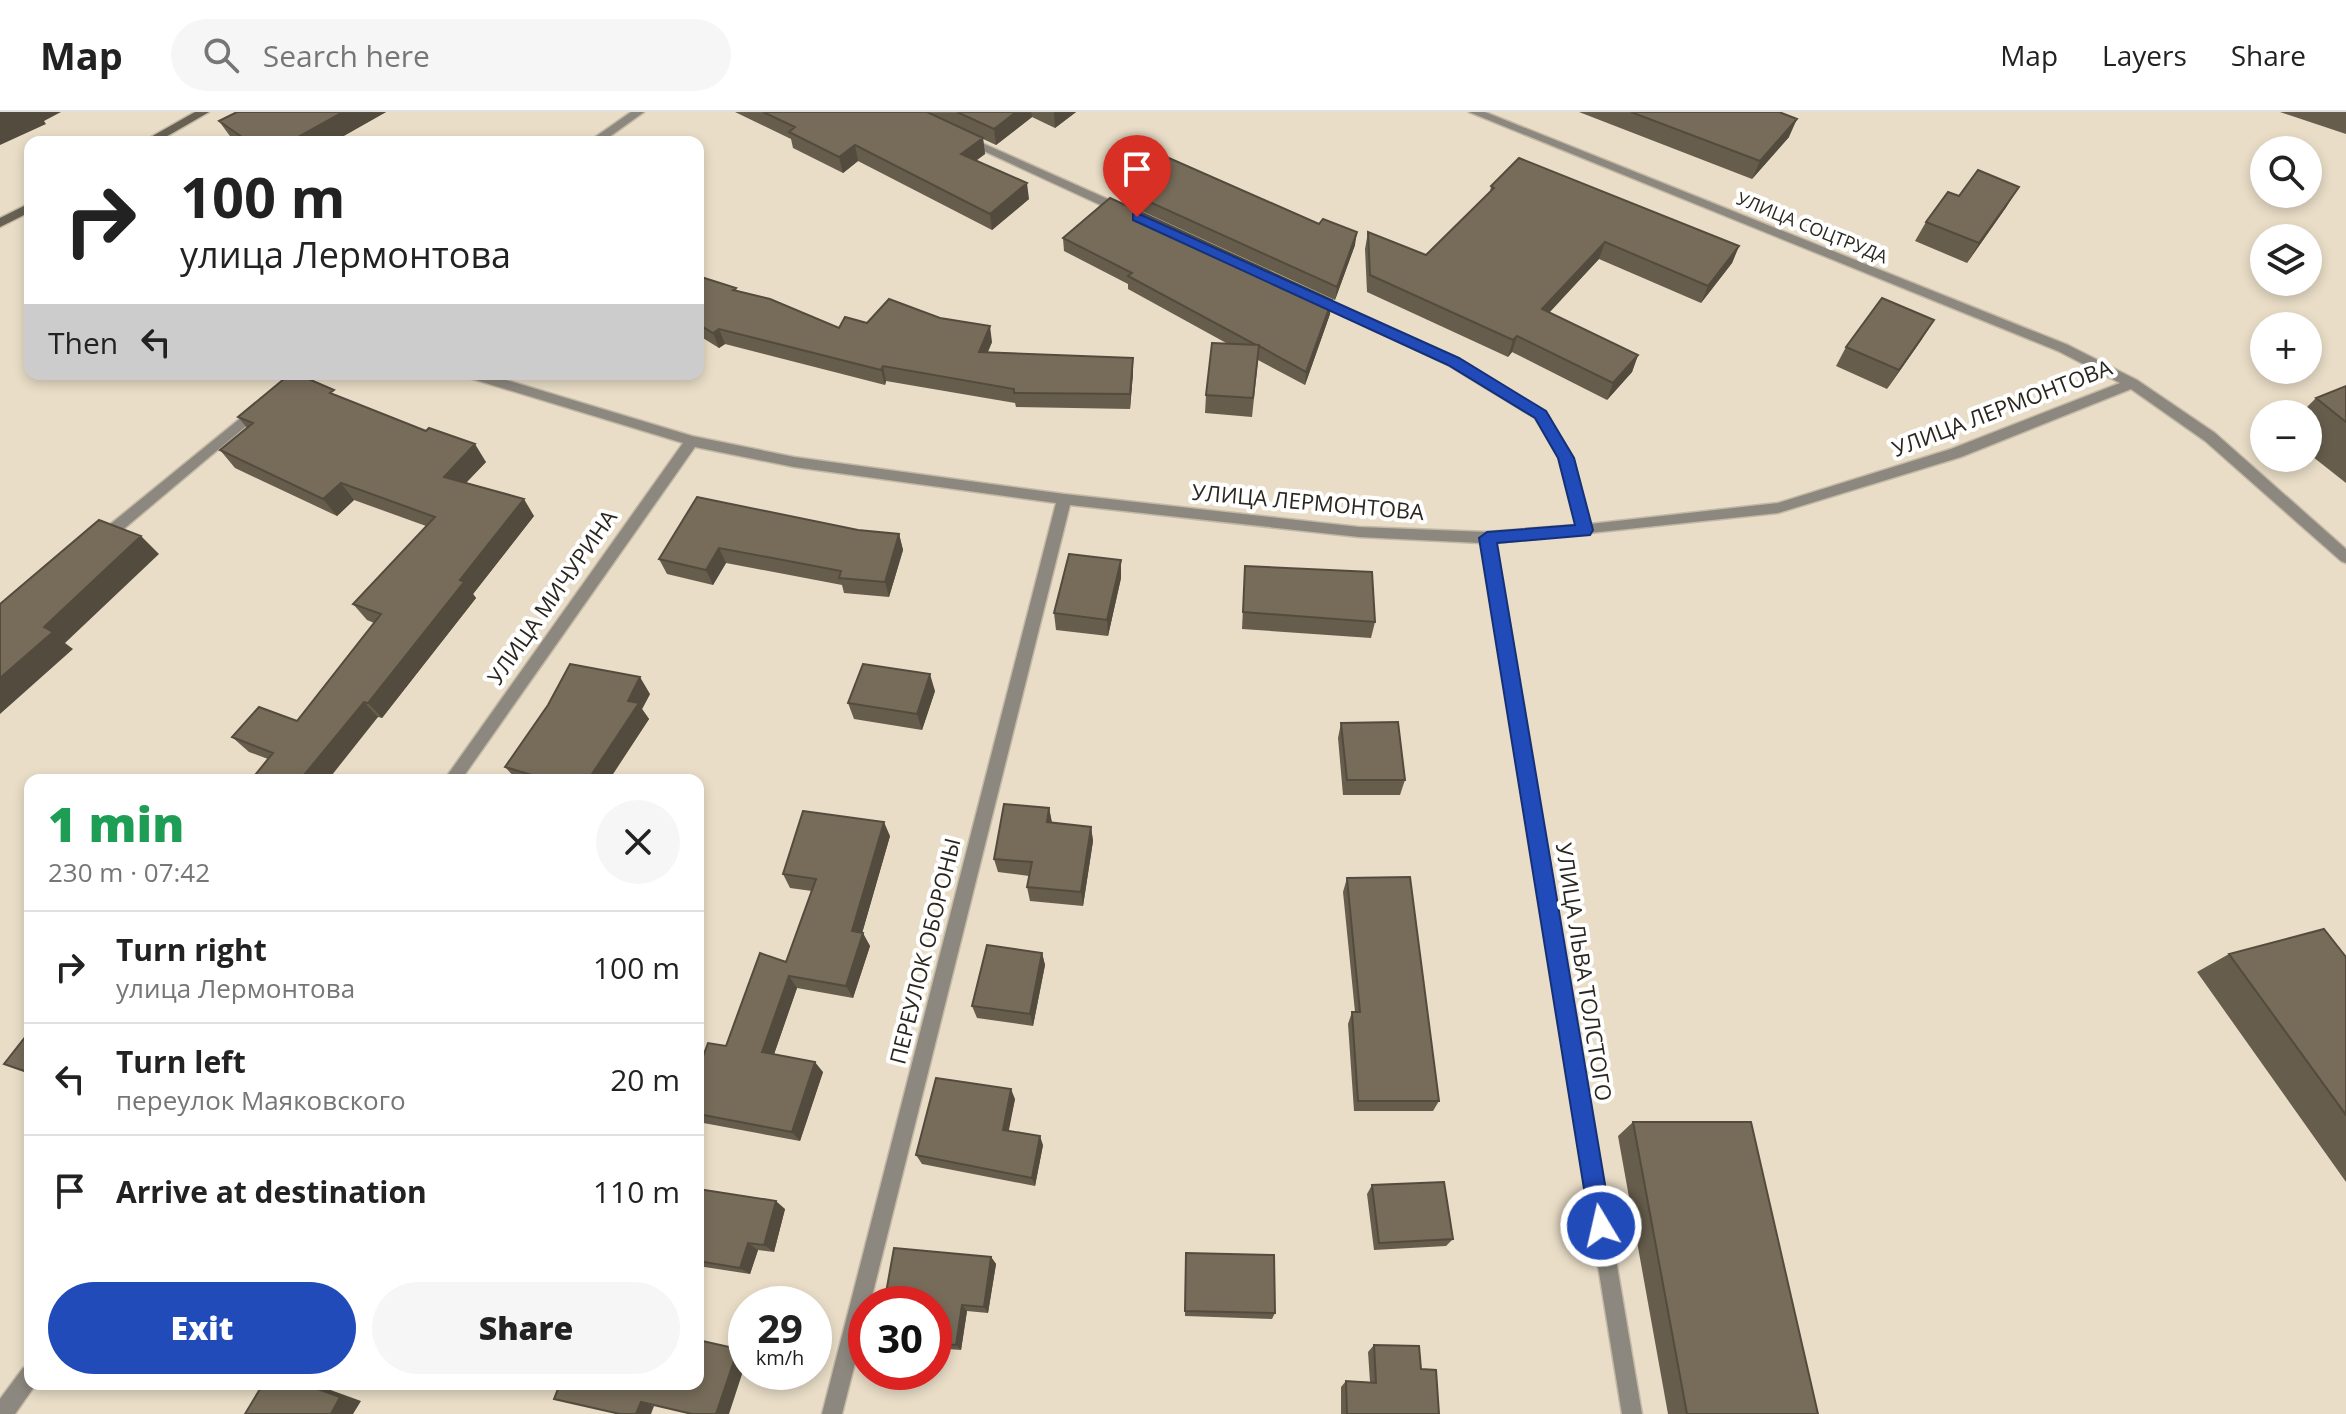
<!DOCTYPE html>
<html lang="en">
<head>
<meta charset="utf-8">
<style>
  body { margin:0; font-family:"Open Sans",sans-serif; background:#f6f6f6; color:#222; height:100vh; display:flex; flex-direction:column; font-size:30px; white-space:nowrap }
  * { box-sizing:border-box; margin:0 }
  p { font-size:26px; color:#767676 }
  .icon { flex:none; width:44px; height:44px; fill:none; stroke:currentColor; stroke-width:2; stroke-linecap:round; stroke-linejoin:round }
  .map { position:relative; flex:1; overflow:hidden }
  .drawer { position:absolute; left:24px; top:662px; width:680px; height:616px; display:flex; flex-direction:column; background:#fff; border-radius:16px; box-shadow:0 4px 12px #0003 }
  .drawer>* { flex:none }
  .banner { position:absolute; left:24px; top:24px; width:680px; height:244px; border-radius:16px; box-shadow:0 4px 12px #0003; background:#fff; color:#222; overflow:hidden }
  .fabs { position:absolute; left:2250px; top:24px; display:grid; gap:16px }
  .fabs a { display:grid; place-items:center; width:72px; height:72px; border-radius:50%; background:#fff; box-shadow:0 4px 12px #0003; font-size:40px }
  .speed { position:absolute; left:728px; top:1174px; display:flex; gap:16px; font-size:40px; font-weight:700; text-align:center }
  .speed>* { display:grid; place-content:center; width:104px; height:104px; border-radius:50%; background:#fff; box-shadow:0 4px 12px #0003; line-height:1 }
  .speed small { font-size:20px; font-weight:400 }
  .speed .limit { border:12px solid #d22; background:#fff; color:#111 }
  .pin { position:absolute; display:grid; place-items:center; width:68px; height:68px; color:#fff; margin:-82px -34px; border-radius:50% 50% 50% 0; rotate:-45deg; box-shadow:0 0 8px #0007 }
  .pin .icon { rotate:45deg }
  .me { position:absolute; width:88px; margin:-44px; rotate:351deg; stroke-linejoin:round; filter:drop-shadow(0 0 6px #0008) }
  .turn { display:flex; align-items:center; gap:28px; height:168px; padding:0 24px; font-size:36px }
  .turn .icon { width:104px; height:104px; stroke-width:2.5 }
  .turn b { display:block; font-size:56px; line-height:68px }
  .then { display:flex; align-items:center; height:76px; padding:0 24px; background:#0003; gap:16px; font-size:30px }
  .round { display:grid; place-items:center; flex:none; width:84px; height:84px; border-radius:42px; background:#f6f6f6 }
  .summary { display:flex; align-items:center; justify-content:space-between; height:136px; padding:0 24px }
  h1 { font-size:48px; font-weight:800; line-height:60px; color:#1e9e55 }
  .cta { display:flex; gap:16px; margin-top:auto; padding:16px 24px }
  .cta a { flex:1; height:92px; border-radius:48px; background:#214bb9; color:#fff; font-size:32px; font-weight:800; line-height:92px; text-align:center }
  .cta a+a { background:#f6f6f6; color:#222 }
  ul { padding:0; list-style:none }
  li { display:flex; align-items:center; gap:24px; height:112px; padding:0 24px; border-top:2px solid #e0e0e0 }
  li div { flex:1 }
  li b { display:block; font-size:30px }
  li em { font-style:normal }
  header { display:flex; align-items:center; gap:48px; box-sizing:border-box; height:112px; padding:0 40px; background:#fff; border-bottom:2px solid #e0e0e0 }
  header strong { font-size:38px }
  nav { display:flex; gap:44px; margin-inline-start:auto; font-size:28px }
  .search { width:560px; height:72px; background:#f6f6f6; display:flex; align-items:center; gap:20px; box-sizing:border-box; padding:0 28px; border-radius:44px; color:#767676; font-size:30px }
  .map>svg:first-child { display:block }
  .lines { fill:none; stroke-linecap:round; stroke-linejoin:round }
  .street-casing { stroke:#c3b9a5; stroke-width:3 }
  .secondary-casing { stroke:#c3b9a5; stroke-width:3 }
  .street { fill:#8d887f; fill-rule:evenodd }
  .secondary { fill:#676053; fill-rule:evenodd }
  .wall { fill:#665d4d }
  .shaded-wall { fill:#534c3e }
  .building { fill:#776c59; stroke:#534c3e; stroke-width:2 }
  .route { fill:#214bb9; stroke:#153178; stroke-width:2 }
  .labels { text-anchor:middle; stroke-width:8; stroke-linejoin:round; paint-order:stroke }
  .far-street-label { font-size:18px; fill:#2b271f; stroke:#fff }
  .street-label { font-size:22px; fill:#2b271f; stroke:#fff }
</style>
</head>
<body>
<header>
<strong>Map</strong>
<div class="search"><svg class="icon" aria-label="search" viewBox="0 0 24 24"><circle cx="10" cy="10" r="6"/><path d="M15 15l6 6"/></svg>Search here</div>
<nav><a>Map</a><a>Layers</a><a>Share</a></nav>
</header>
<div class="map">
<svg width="2346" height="1302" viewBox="0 0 2346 1302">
  <rect width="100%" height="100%" fill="#e9ddc7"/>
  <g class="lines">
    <defs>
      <path id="street" d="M631 0H644L602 30H588Z
        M1469 0H1485L2068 233 2137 268 2215 321 2346 437V451L2341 449 2205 329 2131 277 1961 345 1778 401 1495 431 1642 1302H1622L1481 431 1359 425 1070 393 870 1192H866V1208L842 1302H822L1056 391 794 355 695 335 461 668H444L683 331 466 265 464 262H486L692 324 794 345 1064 382 1359 415 1487 420 1576 413 1559 346 1535 306 1448 253 1309 188V182H1317L1458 247 1545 300 1573 346 1590 412 1778 391 1951 337 2120 271 2058 239Z
        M964 23 1128 96 1130 99 1124 103 1120 102 960 28 958 26Z
        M259 291 264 293V299L107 431H97L95 427 97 423Z
        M30 1253V1272H36L15 1302H0V1287L23 1256Z"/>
      <path id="secondary" d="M195 0H209L157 30H142Z
        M30 91V100L0 115V106Z"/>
    </defs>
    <use href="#street" class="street-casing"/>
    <use href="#secondary" class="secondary-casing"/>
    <use href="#street" class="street"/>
    <use href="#secondary" class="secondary"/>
  </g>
  <path class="wall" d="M237 0H386L333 30H235L232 27 219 9Z
    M735 0H1076L1055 16 1032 5 996 33 983 27 985 42 976 48 1029 87 992 118 858 49 843 61 793 36 791 27Z
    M1579 0H1779L1789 25 1752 67Z
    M2280 0H2346V22Z
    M1491 74 1739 134 1732 151 1701 191 1599 147 1549 200 1638 243 1632 260 1607 288 1512 240 1508 245 1367 180 1365 137 1368 120 1426 143 1490 80Z
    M1121 77 1355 133 1335 188 1122 90Z
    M1959 84 2007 94 1967 151 1915 129 1926 110Z
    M1063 126 1330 202 1305 273 1258 248 1252 305 1205 301 1206 283 1228 232 1128 177V172L1064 139Z
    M698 164 736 176 737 179 839 216 867 211 992 230 988 240 1133 246V261L1130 297 1016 295 1015 291 886 269 885 273 725 232 719 236 698 223Z
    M1922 227 1887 277 1836 254 1846 235Z
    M2346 274V371L2308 341V302H2300L2316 286Z
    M339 284 486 350 466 371 534 404 473 482 476 486 382 606 378 605 268 647 249 640 232 625 297 609 374 511 367 508 353 492 426 414 354 388 337 404 235 356 220 338 247 316 238 305Z
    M697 385 858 418 899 422 903 438 889 485 844 481 842 473 726 451 713 473 667 462 659 447Z
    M1245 454 1375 510 1371 526 1242 517Z
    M1121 466 1108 524 1056 518 1054 501Z
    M935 579 922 618 854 607 848 591Z
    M650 582 642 597 649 607 609 668H517L505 655Z
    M1341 611 1405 668 1400 683H1343L1338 626Z
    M1049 696 1052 711 1091 715 1093 729 1083 794 1030 789 1027 775 1029 764 998 760 994 747Z
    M890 724 862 821 870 834 853 886 797 876 774 942 823 960 800 1029 698 1010V958L726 934 786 850 812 779 790 776 783 762Z
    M1347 766 1439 989 1433 999H1354L1348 912 1352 900H1355L1343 780Z
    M1042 841 1045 853 1033 914 977 906 972 894Z
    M2229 842 2346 845V1070L2197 860Z
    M1015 987 1008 1019 1043 1033 1035 1074 922 1052 916 1043Z
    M1633 1010 1818 1302H1668L1618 1024Z
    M1372 1073 1453 1127 1446 1134 1374 1138 1367 1082Z
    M698 1077 785 1097 774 1140 758 1138 750 1162 698 1154Z
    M1186 1141 1275 1201 1272 1207 1185 1204Z
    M991 1145 996 1152 988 1201 967 1199 961 1238 934 1236V1192Z
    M1374 1233 1421 1257 1439 1302H1341V1275L1346 1269 1370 1270 1368 1240Z"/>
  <path class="shaded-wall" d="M0 0H61L44 9 46 12 0 33Z
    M343 0H386L333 30H289Z
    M1016 0H1031L1032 5 996 33 994 17Z
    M1054 0H1076L1055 16Z
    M1797 7 1789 25 1752 67 1760 49Z
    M983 26 985 42 964 58 961 42Z
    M855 33 858 49 843 61 839 45Z
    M1027 71 1029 87 992 118 990 102Z
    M2019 75 2007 94 1967 151 1979 131Z
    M1357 120 1355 133 1335 188 1337 175Z
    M1605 130 1599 147 1537 214 1542 197Z
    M1739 134 1732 151 1701 191 1708 174Z
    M1332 188 1330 202 1305 273 1306 260Z
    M1934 208 1922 227 1887 277 1899 258Z
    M990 214 992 230 981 255 979 240Z
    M719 217 725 232 719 236 713 221Z
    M1517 224 1512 240 1508 245 1513 228Z
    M1638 243 1632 260 1607 288 1613 271Z
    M1133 246V261L1130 297V282Z
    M883 254 886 269 885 273 881 258Z
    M475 332 486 350 455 382 444 365Z
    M341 371 354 388 337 404 323 387Z
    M524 387 534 404 473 482 476 486 382 606 368 591 460 468Z
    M899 422 903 438 889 485 885 470Z
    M141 424 159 442 65 531 73 537 0 602V566L44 515Z
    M719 436 726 451 713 473 706 458Z
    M1121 448V466L1108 524 1107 508Z
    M930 562 935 579 922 618 917 602Z
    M640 565 650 582 642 597 649 607 609 668H588Z
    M364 590 378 605 328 668H300Z
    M1049 696 1052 711 1047 710Z
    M884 710 890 724 859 832 852 819Z
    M1091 715 1093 729 1083 794 1081 780Z
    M863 821 870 834 853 886 846 874Z
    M1042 841 1045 853 1033 914 1030 902Z
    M789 864 797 876 771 951 762 940Z
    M815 950 823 960 800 1029 792 1020Z
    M1011 977 1015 987 1007 1028 1003 1018Z
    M1040 1024 1043 1033 1035 1074 1032 1066Z
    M776 1089 785 1097 774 1140 764 1133Z
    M748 1131 758 1138 750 1162 740 1156Z
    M991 1145 996 1152 988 1201 984 1195Z
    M962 1193 967 1199 961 1238 956 1233Z
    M738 1237 746 1241V1250L729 1302H716Z
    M304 1272H314L361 1289 353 1302H331Z
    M641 1290 654 1294 651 1302H636Z"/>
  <path class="building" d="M237 0H343L289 30H249L219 9Z
    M763 0H927L983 26 961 42 1027 71 990 102 855 33 839 45 789 20 795 15Z
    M957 0H1016L994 17Z
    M1631 0H1779L1797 7 1760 49Z
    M1162 43 1319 112 1323 107 1357 120 1337 175 1121 77Z
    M1519 46 1739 134 1708 174 1605 130 1542 197 1638 243 1613 271 1517 224 1513 228 1370 163 1368 120 1426 143 1494 76 1491 74Z
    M1978 58 2019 75 1979 131 1926 110 1948 80 1959 84Z
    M1110 86 1332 188 1306 260 1259 234V233H1256L1128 164 1132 161 1063 126Z
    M698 164 736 176 733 178 770 187 839 216 845 205 867 211 889 187 940 206 990 214 979 240 1133 246 1130 282 1014 281V277L883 254 881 258 719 217 713 221 698 212Z
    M1882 186 1934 208 1899 258 1846 235Z
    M1212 231 1259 233 1253 286 1206 283Z
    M290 262H297L334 278 330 281 426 319 429 316 475 332 444 365 524 387 460 468 464 470 368 591 364 590 300 668H251L273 641 232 625 259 595 297 609 381 502 353 492 435 405 341 371 323 387 220 338 253 311 238 305Z
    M2346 274V310L2316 286Z
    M697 385 858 418 899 422 885 470 839 466 841 459 719 436 706 458 659 447Z
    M99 408 141 424 44 515 53 520 0 566V492Z
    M1069 442 1121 448 1107 508 1054 501Z
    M1245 454 1372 460 1375 510 1243 500Z
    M570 552 640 565 628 589 639 591 588 668H548L505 655 548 593Z
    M863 552 930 562 917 602 848 591Z
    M1398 610 1405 668H1347L1341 611Z
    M1004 692 1049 696 1047 710 1091 715 1081 780 1027 775 1032 750 994 747Z
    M803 699 884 710 852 819 863 821 846 874 789 864 762 940 815 950 792 1020 698 1002V958L708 931 726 934 760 841 786 850 816 767 783 762Z
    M1410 765 1439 989H1358L1352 900H1360L1347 766Z
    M2324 817 2346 845V1003L2229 842Z
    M987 833 1042 841 1030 902 972 894Z
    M30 919V961L4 952Z
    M936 966 1011 977 1003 1018 1040 1024 1032 1066 916 1043Z
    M1633 1010H1751L1818 1302H1687Z
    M1444 1070 1453 1127 1379 1131 1372 1073Z
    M698 1077 776 1089 764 1133 748 1131 740 1156 698 1149Z
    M894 1136 991 1145 984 1195 962 1193 956 1233 934 1231V1192H884Z
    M1186 1141 1274 1143 1275 1201 1185 1199Z
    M698 1228 738 1237 716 1302H692L641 1290 636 1302H620L554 1287 560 1272H698Z
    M1374 1233 1419 1234 1421 1257 1436 1258 1439 1302H1347L1346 1269 1376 1271Z
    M263 1272H304L340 1285 331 1302H245Z"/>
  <path class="route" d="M1137 101 1459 246 1546 299 1574 346 1593 418 1590 423 1497 431 1612 1114 1609 1122 1601 1125 1593 1122 1590 1114 1479 426 1487 420 1575 413 1558 346 1535 306 1448 253 1133 108V102Z"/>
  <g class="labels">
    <g class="far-street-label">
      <text transform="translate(1812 116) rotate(22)" y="6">УЛИЦА СОЦТРУДА</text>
    </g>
    <g class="street-label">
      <text transform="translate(2002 296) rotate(-21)" y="8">УЛИЦА ЛЕРМОНТОВА</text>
      <text transform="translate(1308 390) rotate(5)" y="8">УЛИЦА ЛЕРМОНТОВА</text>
      <text transform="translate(552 485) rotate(-55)" y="8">УЛИЦА МИЧУРИНА</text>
      <text transform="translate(925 839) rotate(-76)" y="8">ПЕРЕУЛОК ОБОРОНЫ</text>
      <text transform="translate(1584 860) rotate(81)" y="8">УЛИЦА ЛЬВА ТОЛСТОГО</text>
    </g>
  </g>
</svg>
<div class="fabs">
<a><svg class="icon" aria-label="search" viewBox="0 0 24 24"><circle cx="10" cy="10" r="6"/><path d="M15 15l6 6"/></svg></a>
<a><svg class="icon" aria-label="layers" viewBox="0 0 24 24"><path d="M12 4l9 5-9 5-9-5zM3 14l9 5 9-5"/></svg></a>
<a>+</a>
<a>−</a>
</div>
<div class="speed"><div>29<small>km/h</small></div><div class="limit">30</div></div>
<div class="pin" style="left:1137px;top:105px;background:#d93025"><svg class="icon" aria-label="arrive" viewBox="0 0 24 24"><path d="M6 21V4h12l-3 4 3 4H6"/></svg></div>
<svg class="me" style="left:1601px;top:1114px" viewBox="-20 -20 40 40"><circle r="17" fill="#214bb9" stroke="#fff" stroke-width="3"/><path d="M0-11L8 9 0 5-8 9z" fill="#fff"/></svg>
<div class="banner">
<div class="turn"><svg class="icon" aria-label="right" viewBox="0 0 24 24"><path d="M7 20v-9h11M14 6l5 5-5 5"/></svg><div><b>100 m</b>улица Лермонтова</div></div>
<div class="then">Then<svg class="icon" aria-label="left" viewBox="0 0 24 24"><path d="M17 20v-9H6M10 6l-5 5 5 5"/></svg></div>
</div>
<section class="drawer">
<div class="summary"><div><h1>1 min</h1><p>230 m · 07:42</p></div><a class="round"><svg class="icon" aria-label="close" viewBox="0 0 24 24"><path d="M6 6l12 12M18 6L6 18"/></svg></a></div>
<ul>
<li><svg class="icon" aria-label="right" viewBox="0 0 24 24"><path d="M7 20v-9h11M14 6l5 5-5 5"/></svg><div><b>Turn right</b><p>улица Лермонтова</p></div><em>100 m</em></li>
<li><svg class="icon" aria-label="left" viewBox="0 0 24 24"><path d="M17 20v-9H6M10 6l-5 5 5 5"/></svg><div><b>Turn left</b><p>переулок Маяковского</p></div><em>20 m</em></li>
<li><svg class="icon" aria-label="arrive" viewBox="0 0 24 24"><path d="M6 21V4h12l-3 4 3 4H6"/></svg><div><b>Arrive at destination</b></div><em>110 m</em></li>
</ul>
<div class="cta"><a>Exit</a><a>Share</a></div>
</section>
</div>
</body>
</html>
